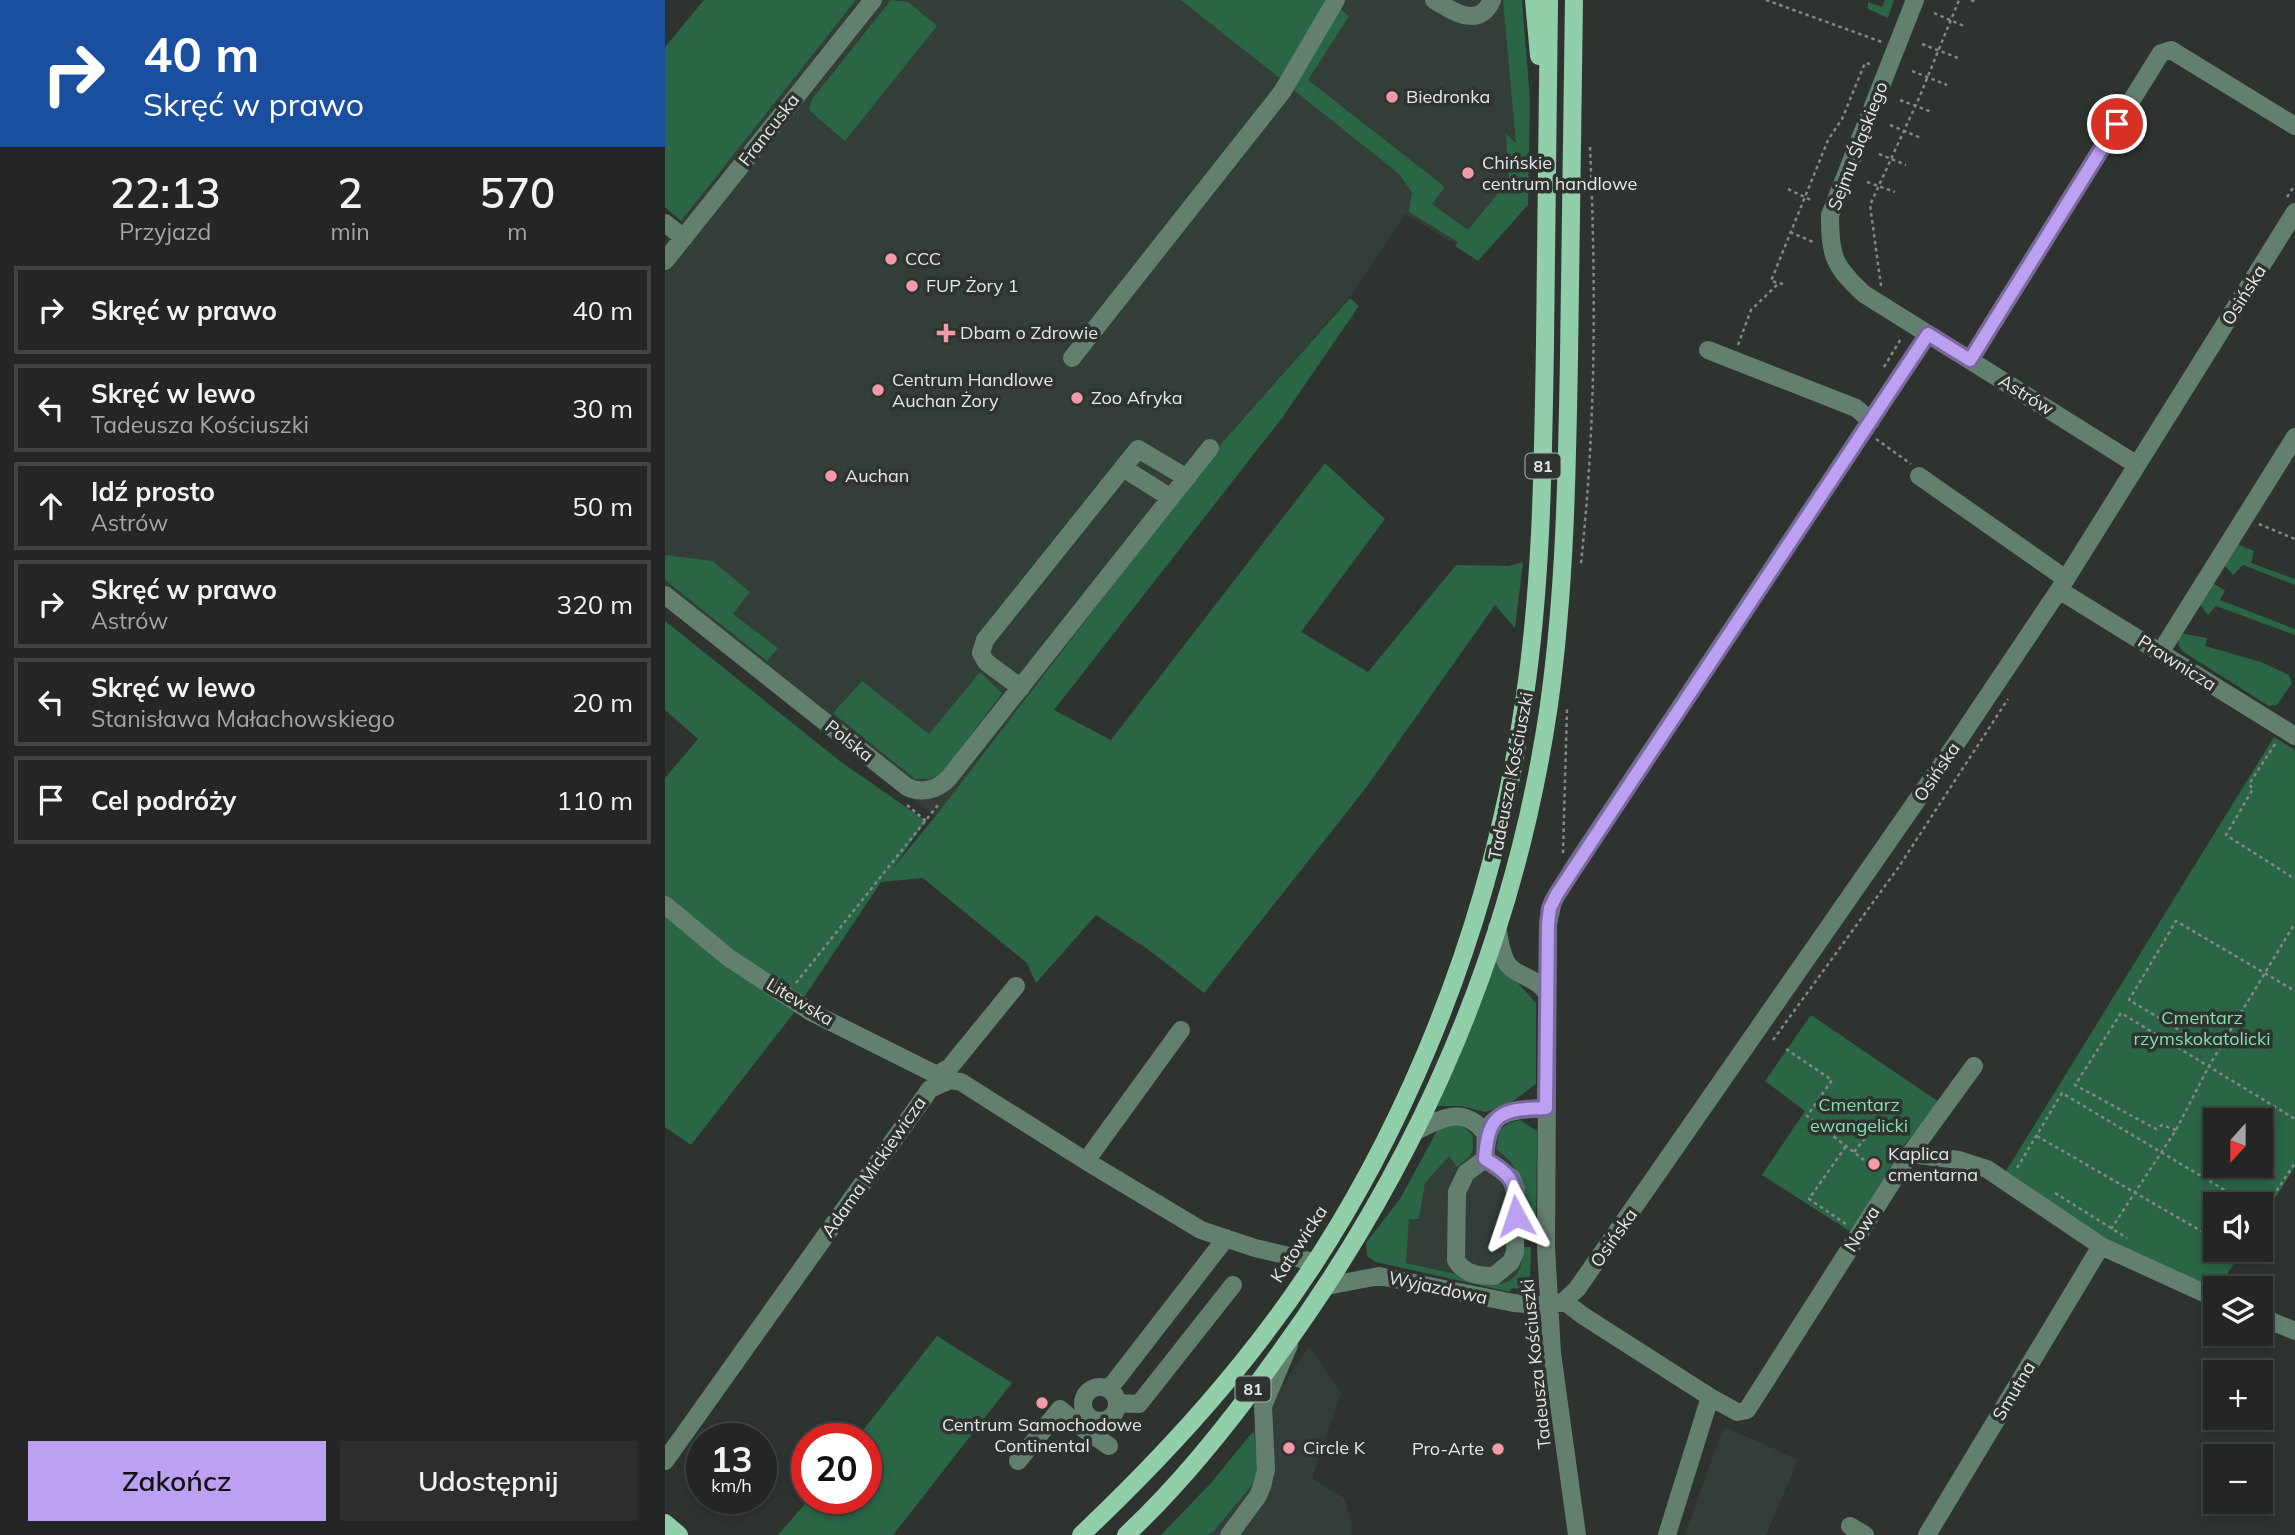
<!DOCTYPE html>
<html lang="pl">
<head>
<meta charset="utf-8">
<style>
  body { margin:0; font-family:Mulish,sans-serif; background:#2b2e2c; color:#f1f3f6; height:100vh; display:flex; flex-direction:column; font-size:26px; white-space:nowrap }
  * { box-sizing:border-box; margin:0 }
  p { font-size:23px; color:#a3a5a6 }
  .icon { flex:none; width:38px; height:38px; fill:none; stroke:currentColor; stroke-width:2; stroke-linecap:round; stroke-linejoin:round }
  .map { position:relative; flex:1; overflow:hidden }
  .panel { display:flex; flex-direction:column; background:#232624; width:665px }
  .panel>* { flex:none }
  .banner { background:#1a4fa0; color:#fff; overflow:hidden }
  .needle { width:46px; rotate:201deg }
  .fabs { position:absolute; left:1538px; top:1108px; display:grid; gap:14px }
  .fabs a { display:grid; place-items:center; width:70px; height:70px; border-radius:0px; background:#232624; box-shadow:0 4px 10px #0003,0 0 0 2px #404341; font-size:35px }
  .speed { position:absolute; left:21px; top:1423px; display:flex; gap:14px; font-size:35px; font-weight:700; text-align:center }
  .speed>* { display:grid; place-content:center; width:91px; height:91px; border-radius:50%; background:#232624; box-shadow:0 4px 10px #0003,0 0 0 2px #404341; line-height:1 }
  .speed small { font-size:18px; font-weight:400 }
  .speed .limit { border:10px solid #d22; background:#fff; color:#111 }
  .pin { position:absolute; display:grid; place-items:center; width:60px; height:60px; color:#fff; margin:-30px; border:4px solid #fff; border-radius:50%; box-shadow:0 2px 7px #0007 }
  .me { position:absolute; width:77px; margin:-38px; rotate:355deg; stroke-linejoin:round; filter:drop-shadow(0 0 5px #0008) }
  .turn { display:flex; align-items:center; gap:24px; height:147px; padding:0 28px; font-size:32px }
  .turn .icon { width:91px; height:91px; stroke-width:2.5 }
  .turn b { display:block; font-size:49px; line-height:60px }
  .eta { display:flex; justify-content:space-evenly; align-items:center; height:119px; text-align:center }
  .eta b { font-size:42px; font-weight:600; line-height:49px }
  .primary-button { display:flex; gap:14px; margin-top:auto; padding:14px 28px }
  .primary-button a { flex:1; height:80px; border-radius:0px; background:#bca0f2; color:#111; font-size:28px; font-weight:600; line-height:80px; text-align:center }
  .primary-button a+a { background:#2b2e2c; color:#f1f3f6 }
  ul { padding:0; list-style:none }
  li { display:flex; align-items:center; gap:21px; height:88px; margin:0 14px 10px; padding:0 14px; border:4px solid #404341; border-radius:0px }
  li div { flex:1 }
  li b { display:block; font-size:26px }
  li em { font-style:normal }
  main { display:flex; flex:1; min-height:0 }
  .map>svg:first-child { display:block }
  .built { fill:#343e38 }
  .green { fill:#2a6546; fill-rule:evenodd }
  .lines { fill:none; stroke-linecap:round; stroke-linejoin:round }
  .path { stroke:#848785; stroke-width:2.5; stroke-dasharray:3.5 3.5; stroke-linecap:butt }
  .minor { stroke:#63806f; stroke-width:18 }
  .major { stroke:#91cfab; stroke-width:18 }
  .route-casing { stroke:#7a689d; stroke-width:18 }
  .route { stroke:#bca0f2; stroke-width:12 }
  .poi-dot { fill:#f39aaa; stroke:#2f3330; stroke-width:2.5 }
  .labels { text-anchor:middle; stroke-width:7; stroke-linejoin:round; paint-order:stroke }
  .shield { fill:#2f3330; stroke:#aeb1af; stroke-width:2 }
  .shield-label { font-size:16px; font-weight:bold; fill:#e5e7e6 }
  .poi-label { font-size:18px; fill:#e5e7e6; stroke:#2f3330; text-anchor:start }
  .street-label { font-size:18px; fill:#e5e7e6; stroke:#2f3330 }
  .park-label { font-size:18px; fill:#7de3ab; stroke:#2f3330 }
</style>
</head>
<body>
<main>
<section class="panel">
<div class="banner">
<div class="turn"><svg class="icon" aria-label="right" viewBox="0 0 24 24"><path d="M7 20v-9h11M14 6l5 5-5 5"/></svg><div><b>40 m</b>Skręć w prawo</div></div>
</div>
<div class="eta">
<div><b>22:13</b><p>Przyjazd</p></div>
<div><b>2</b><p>min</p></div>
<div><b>570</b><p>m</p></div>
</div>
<ul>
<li><svg class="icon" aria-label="right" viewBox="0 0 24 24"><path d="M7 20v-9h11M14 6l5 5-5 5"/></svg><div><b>Skręć w prawo</b></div><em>40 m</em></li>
<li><svg class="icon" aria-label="left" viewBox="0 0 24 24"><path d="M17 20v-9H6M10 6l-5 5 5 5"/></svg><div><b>Skręć w lewo</b><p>Tadeusza Kościuszki</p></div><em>30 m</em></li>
<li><svg class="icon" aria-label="ahead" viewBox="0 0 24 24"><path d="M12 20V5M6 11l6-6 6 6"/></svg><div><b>Idź prosto</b><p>Astrów</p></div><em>50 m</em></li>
<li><svg class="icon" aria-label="right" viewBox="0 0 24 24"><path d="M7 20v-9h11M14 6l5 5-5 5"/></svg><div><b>Skręć w prawo</b><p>Astrów</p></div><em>320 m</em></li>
<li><svg class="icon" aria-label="left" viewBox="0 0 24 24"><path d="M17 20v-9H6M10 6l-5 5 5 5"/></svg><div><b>Skręć w lewo</b><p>Stanisława Małachowskiego</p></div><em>20 m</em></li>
<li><svg class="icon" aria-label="arrive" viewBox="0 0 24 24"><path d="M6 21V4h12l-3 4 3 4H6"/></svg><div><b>Cel podróży</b></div><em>110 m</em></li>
</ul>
<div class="primary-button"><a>Zakończ</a><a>Udostępnij</a></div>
</section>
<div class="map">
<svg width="1630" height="1535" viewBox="0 0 1630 1535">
  <rect width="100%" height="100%" fill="#2f3330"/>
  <path class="built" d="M191 0H854L862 194 812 257 740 214 684 298 556 444 270 817 0 587V241Z
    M807 1134 834 1151 854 1171 858 1185 857 1264 852 1275 847 1281 837 1284 741 1263 744 1219H754L760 1183 784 1156 809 1146Z
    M644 1346 676 1393 647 1478 680 1499 687 1526 686 1535H537L593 1463 586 1434Z
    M1060 1427 1133 1460 1101 1535H1020L1056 1434Z"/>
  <path class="green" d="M39 0H191L16 221 0 207V47Z
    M226 0 243 2 272 26 180 141 144 110 147 99Z
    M516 0H664L616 79Z
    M838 0H857L865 100 863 205 813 261 790 246 793 242 744 212 747 192 733 173 625 87 674 8 684 16 643 80 780 187 767 204 803 230 844 180 841 134 851 143Z
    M1220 0H1229L1223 18 1203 9V2L1217 7Z
    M685 298 694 306 617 418 389 710 446 740 660 463 720 519 636 632 703 672 791 565 844 566 858 562 850 628 830 605 700 789 539 993 484 950 431 915 371 983 362 963 258 878 216 882 128 1014 26 1145 0 1127V778L33 739 0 710V621L176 762 261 821 227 869 270 817 556 444Z
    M1572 544 1589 551 1586 563 1630 579V585L1578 565 1568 575 1559 565Z
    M0 555 48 561 85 592 68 614 113 648 102 661 0 580Z
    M1547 583 1560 590 1555 600 1630 629V635L1551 606 1543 615 1534 603Z
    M1515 633 1542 638 1540 646 1596 662 1624 675 1627 683 1612 705 1604 706 1517 651 1513 644Z
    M315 672 337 693 278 773 264 779H250L168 713 197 681 264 734Z
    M1609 737 1630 750V1167L1596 1220V1204H1550V1250H1578L1553 1288H1550V1292L1440 1239 1341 1171ZM1550 1120H1596V1166H1550Z
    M831 959 871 1003V1084L843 1105 820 1112 796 1106H772Z
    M1146 1015 1274 1102 1239 1145 1186 1232 1097 1175 1140 1111 1100 1081Z
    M855 1120 872 1131 871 1237 858 1238C858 1198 867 1176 831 1149L835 1129 844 1123Z
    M786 1123 795 1124 807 1134C810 1153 807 1155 792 1167L784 1156 760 1183 754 1219H744L741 1263 837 1284C856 1277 857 1265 858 1247H866L865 1284C860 1291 855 1289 847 1288L845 1292 711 1262 702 1256 701 1243 735 1199 773 1129Z
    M272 1336 347 1383 228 1535H113L145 1498H201V1438H192Z
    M589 1433 593 1463 591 1480 549 1531 543 1535H496L546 1483 586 1434Z"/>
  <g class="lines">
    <path class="path" d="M1101 0 1217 42
      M1306 0 1311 2
      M1269 13 1301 27
      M1257 44 1293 58
      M1247 71 1282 85
      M1235 100 1267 112
      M1225 125 1256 138
      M1214 154 1241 165
      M1202 182 1230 192
      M1123 189 1148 201
      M1622 197 1630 185
      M1125 232 1148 242
      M1118 284 1106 281 1163 140 1177 119 1200 63 1205 64
      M1216 286 1205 205 1254 98 1294 0
      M1073 345 1086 310 1114 283
      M1219 367 1237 337
      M1211 439 1246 464
      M1594 524 1630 539
      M916 563C931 425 931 286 925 147
      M1610 744 1584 784 1588 789 1561 835 1630 879
      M242 805 261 821
      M898 853 902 709
      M131 983 273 805
      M1108 1040 1233 868 1343 699
      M1557 1045 1543 1047 1464 1000 1511 921 1630 991
      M1121 1049 1167 1080 1142 1116 1199 1160
      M1511 1130 1497 1125 1491 1129 1410 1085 1456 1013 1630 1119
      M1372 1136 1550 1239
      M1189 1152 1229 1101
      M1352 1168 1397 1093 1583 1204
      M1390 1193 1462 1238
      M1596 1214 1630 1163
      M1181 1224 1144 1199 1181 1146
      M1446 1229 1511 1130 1544 1066 1630 923"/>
    <path class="minor" d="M769 0C789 12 814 29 827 0
      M1250 0 1165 215C1165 257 1169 266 1199 294L1472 465
      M0 223 19 238
      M0 261 208 0
      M1043 350 1191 408 1206 421
      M407 358 617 92 671 0
      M1305 360 1496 53 1506 50 1630 126
      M458 468 506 498
      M1254 476 1401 579
      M1394 590 1630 736
      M0 595 242 787C257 794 271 790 283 779L545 448
      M1495 653 1630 437
      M356 688 321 662 316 653 320 640 473 449 522 478
      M0 905 64 958 146 1012 272 1075 279 1083
      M832 928C835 940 836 957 844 966 856 978 869 976 882 993
      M272 1075 285 1067 351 986
      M751 1131C778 1118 799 1105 821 1134
      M1245 1154 1294 1160 1322 1169 1436 1246 1550 1298
      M820 1159 847 1178 851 1189 850 1252 846 1262 829 1276C813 1276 799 1274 791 1260L792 1192 801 1173 820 1159C821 1152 820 1143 821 1136 826 1109 860 1109 882 1108
      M421 1161 516 1030
      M662 1286 714 1276 849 1303 884 1306 899 1301 912 1289 1282 757 1394 590 1630 212
      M899 1301 917 1315 1045 1397 1072 1412 1082 1410 1245 1154 1309 1066
      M1596 1317 1630 1331
      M418 1404a17 17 0 1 1 34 0a17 17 0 1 1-34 0Z
      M444 1389 561 1238
      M452 1403 474 1404 568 1285
      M422 1420 416 1427 444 1446
      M0 1461 265 1089 285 1080 296 1082 421 1161 536 1230 590 1248 649 1262
      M353 1461 395 1409 416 1427
      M1185 1526 1200 1535
      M564 1535 593 1496 597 1486 601 1470 598 1406 624 1345
      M912 1535 887 1353 881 1248 883 924 888 901 911 864 1263 334
      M1002 1535 1045 1397
      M1262 1535 1436 1246"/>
    <path class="major" d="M869 0 874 56
      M0 1523 14 1535
      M416 1535C472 1482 527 1425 576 1364 726 1180 825 937 859 702 877 583 878 463 880 343 881 229 883 114 884 0
      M461 1535C517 1483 566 1421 611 1358 753 1164 849 945 884 705 900 590 902 474 904 357 905 238 907 119 909 0"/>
  </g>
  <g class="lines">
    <defs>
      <path id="route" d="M851 1216C851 1183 849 1176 820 1159 823 1112 837 1109 881 1108L883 924 885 908 892 894 1263 334 1305 360 1452 124"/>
    </defs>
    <use href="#route" class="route-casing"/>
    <use href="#route" class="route"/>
  </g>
  <g class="poi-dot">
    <circle cx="727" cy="97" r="7"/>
    <circle cx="803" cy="173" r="7"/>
    <circle cx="226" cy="259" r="7"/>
    <circle cx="247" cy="286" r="7"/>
    <path d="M277.5 322.5h7v7h7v7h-7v7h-7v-7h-7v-7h7z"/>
    <circle cx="213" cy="390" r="7"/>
    <circle cx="412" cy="398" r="7"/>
    <circle cx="166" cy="476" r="7"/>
    <circle cx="1209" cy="1164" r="7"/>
    <circle cx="377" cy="1403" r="7"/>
    <circle cx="624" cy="1448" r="7"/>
    <circle cx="833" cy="1449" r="7"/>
  </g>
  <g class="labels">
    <g class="shield">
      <rect x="860.5" y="453.5" width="35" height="25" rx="5"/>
      <rect x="570.5" y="1376.5" width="35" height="25" rx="5"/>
    </g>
    <g class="shield-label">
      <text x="878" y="472">81</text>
      <text x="588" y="1395">81</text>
    </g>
    <g class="poi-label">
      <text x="741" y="103">Biedronka</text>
      <text x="817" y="169">Chińskie<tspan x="817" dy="21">centrum handlowe</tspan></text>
      <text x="240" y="265">CCC</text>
      <text x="261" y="292">FUP Żory 1</text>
      <text x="295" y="339">Dbam o Zdrowie</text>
      <text x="227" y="386">Centrum Handlowe<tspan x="227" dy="21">Auchan Żory</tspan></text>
      <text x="426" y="404">Zoo Afryka</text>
      <text x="180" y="482">Auchan</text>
      <text x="1223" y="1160">Kaplica<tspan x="1223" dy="21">cmentarna</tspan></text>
      <text x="377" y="1431" text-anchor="middle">Centrum Samochodowe<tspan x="377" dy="21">Continental</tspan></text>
      <text x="638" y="1454">Circle K</text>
      <text x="819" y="1455" text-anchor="end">Pro-Arte</text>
    </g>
    <g class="street-label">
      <text transform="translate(104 130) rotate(-52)" y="6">Francuska</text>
      <text transform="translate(1193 146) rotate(-69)" y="6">Sejmu Śląskiego</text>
      <text transform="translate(1579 295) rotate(-58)" y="6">Osińska</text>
      <text transform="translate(1361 395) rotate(32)" y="6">Astrów</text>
      <text transform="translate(1512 663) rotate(32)" y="6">Prawnicza</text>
      <text transform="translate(184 741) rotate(38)" y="6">Polska</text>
      <text transform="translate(1272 772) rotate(-56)" y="6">Osińska</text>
      <text transform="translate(846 776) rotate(-79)" y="6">Tadeusza Kościuszki</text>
      <text transform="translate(135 1002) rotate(31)" y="6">Litewska</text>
      <text transform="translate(209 1167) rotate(-55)" y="6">Adama Mickiewicza</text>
      <text transform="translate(1197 1229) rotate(-58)" y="6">Nowa</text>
      <text transform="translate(949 1238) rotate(-55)" y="6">Osińska</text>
      <text transform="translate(634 1244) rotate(-57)" y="6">Katowicka</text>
      <text transform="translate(773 1288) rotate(12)" y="6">Wyjazdowa</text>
      <text transform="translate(871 1364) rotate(-96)" y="6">Tadeusza Kościuszki</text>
      <text transform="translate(1349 1391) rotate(-59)" y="6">Smutna</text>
    </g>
    <g class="park-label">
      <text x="1537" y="1024">Cmentarz<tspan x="1537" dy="21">rzymskokatolicki</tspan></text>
      <text x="1194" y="1111">Cmentarz<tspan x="1194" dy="21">ewangelicki</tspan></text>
    </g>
  </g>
</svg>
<div class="fabs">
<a><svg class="needle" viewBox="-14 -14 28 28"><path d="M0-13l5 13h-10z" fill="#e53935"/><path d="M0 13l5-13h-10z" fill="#a3a5a6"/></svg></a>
<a><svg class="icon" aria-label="sound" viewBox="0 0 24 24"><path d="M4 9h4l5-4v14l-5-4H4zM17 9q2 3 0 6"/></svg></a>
<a><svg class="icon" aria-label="layers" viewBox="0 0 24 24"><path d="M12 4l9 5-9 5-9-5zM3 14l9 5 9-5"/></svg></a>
<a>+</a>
<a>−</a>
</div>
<div class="speed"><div>13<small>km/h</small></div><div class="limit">20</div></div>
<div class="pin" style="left:1452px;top:124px;background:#d93025"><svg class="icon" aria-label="arrive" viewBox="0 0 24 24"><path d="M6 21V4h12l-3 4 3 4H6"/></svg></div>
<svg class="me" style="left:851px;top:1216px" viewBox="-20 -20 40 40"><path d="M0-17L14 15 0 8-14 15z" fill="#bca0f2" stroke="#fff" stroke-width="4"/></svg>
</div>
</main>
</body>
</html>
